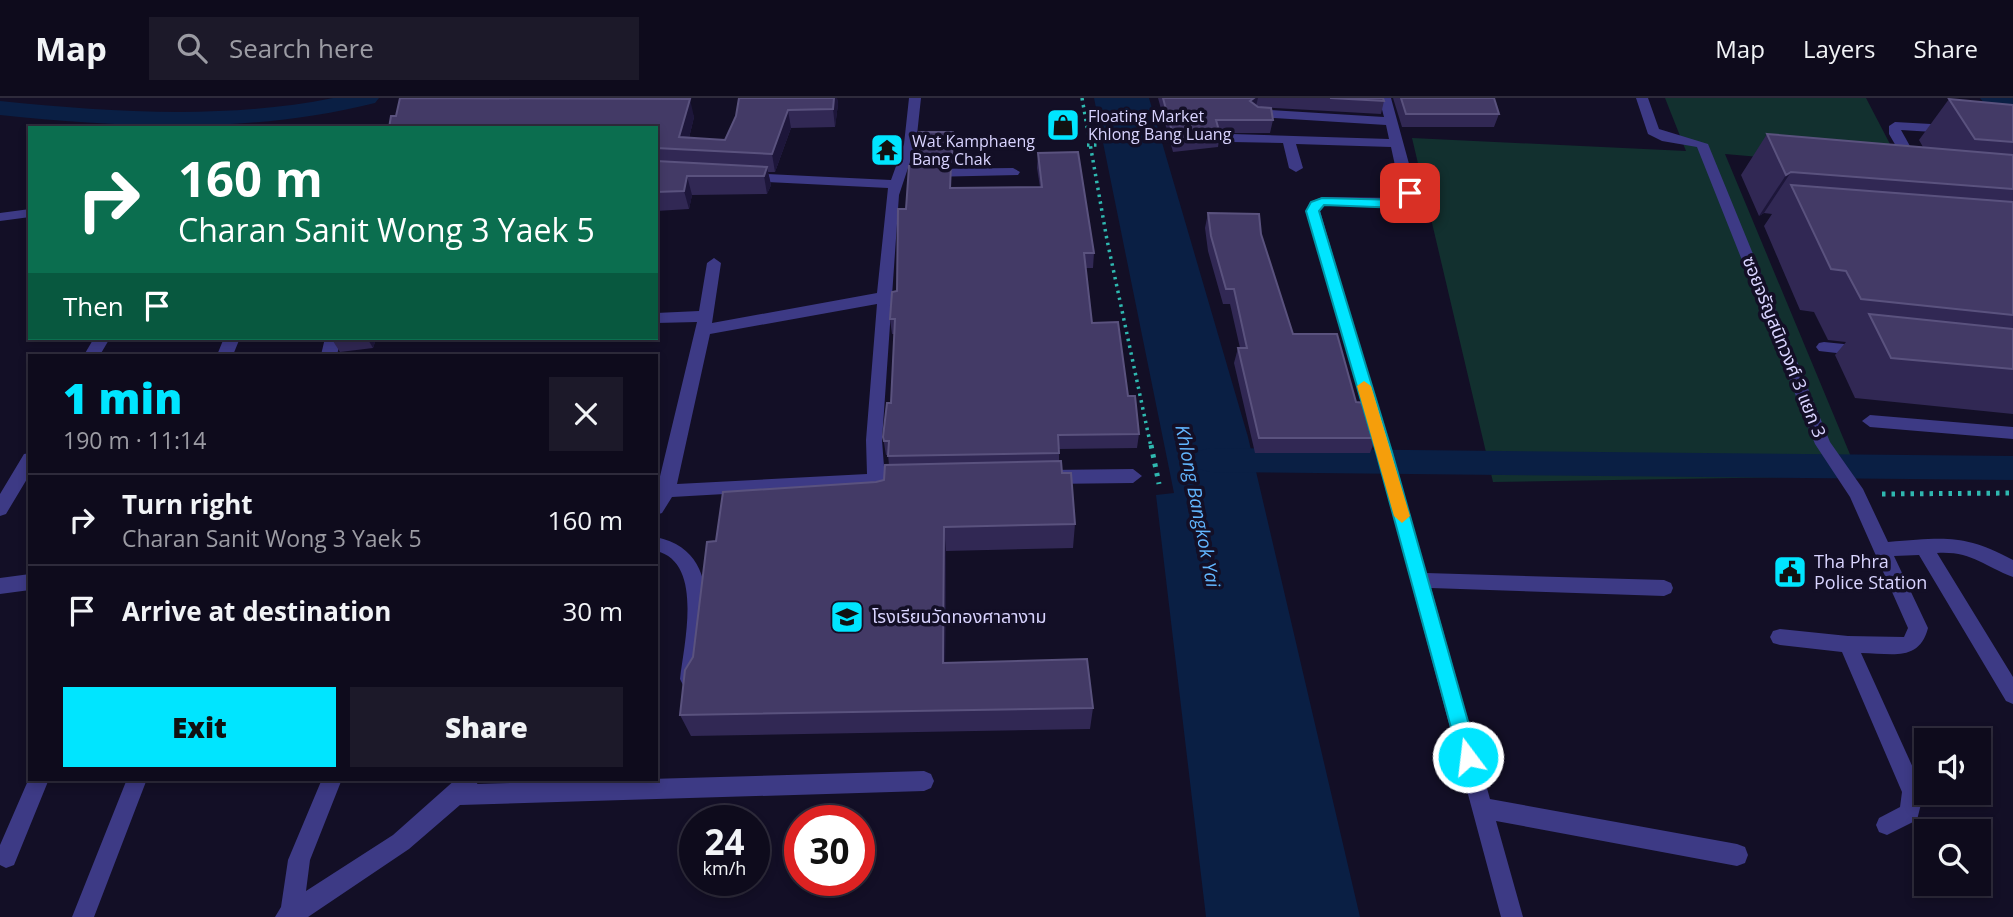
<!DOCTYPE html>
<html lang="en">
<head>
<meta charset="utf-8">
<style>
  body { margin:0; font-family:"Open Sans","Noto Sans Thai",sans-serif; background:#1c1929; color:#f1f3f6; height:100vh; display:flex; flex-direction:column; font-size:26px; white-space:nowrap }
  * { box-sizing:border-box; margin:0 }
  p { font-size:23px; color:#9b9ba3 }
  .icon { flex:none; width:38px; height:38px; fill:none; stroke:currentColor; stroke-width:2; stroke-linecap:round; stroke-linejoin:round }
  .map { position:relative; flex:1; overflow:hidden }
  .panel { position:absolute; left:28px; top:256px; width:630px; height:427px; display:flex; flex-direction:column; background:#0e0b1c; border-radius:0px; box-shadow:0 4px 10px #0003,0 0 0 2px #2e2b3b }
  .panel>* { flex:none }
  .banner { position:absolute; left:28px; top:28px; width:630px; height:214px; border-radius:0px; box-shadow:0 4px 10px #0003,0 0 0 2px #2e2b3b; background:#0b6e4f; color:#fff; overflow:hidden }
  .fabs { position:absolute; left:1914px; top:630px; display:grid; gap:14px }
  .fabs a { display:grid; place-items:center; width:77px; height:77px; border-radius:0px; background:#0e0b1c; box-shadow:0 4px 10px #0003,0 0 0 2px #2e2b3b; font-size:35px }
  .speed { position:absolute; left:679px; top:707px; display:flex; gap:14px; font-size:35px; font-weight:700; text-align:center }
  .speed>* { display:grid; place-content:center; width:91px; height:91px; border-radius:50%; background:#0e0b1c; box-shadow:0 4px 10px #0003,0 0 0 2px #2e2b3b; line-height:1 }
  .speed small { font-size:18px; font-weight:400 }
  .speed .limit { border:10px solid #d22; background:#fff; color:#111 }
  .pin { position:absolute; display:grid; place-items:center; width:60px; height:60px; color:#fff; margin:-30px; border-radius:14px; box-shadow:0 4px 10px #0006 }
  .me { position:absolute; width:77px; margin:-38px; rotate:345deg; stroke-linejoin:round; filter:drop-shadow(0 0 5px #0008) }
  .turn { display:flex; align-items:center; gap:24px; height:147px; padding:0 35px; font-size:32px }
  .turn .icon { width:91px; height:91px; stroke-width:2.5 }
  .turn b { display:block; font-size:49px; line-height:60px }
  .then { display:flex; align-items:center; height:66px; padding:0 35px; background:#0003; gap:14px; font-size:26px }
  .round { display:grid; place-items:center; flex:none; width:74px; height:74px; border-radius:0px; background:#1c1929 }
  .summary { display:flex; align-items:center; justify-content:space-between; height:119px; padding:0 35px }
  h1 { font-size:42px; font-weight:800; line-height:52px; color:#00e5ff }
  .button { display:flex; gap:14px; margin-top:auto; padding:14px 35px }
  .button a { flex:1; height:80px; border-radius:0px; background:#00e5ff; color:#111; font-size:28px; font-weight:800; line-height:80px; text-align:center }
  .button a+a { background:#1c1929; color:#f1f3f6 }
  ul { padding:0; list-style:none }
  li { display:flex; align-items:center; gap:21px; height:91px; padding:0 35px; border-top:2px solid #2e2b3b }
  li div { flex:1 }
  li b { display:block; font-size:26px }
  li em { font-style:normal }
  header { display:flex; align-items:center; gap:42px; box-sizing:border-box; height:98px; padding:0 35px; background:#0e0b1c; border-bottom:2px solid #2e2b3b }
  header strong { font-size:33px }
  nav { display:flex; gap:38px; margin-inline-start:auto; font-size:24px }
  .search { width:490px; height:63px; background:#1c1929; display:flex; align-items:center; gap:18px; box-sizing:border-box; padding:0 24px; border-radius:0px; color:#9b9ba3; font-size:26px }
  .map>svg:first-child { display:block }
  .green { fill:#12302f }
  .water { fill:#0a1f44 }
  .lines { fill:none; stroke-linecap:round; stroke-linejoin:round }
  .canal { fill:#0a1f44; fill-rule:evenodd }
  .path-far1 { stroke:#2fb8b0; stroke-width:3.5; stroke-dasharray:2.5 4.5; stroke-linecap:butt }
  .path { stroke:#2fb8b0; stroke-width:5; stroke-dasharray:3.5 6; stroke-linecap:butt }
  .minor { fill:#3d3a85; fill-rule:evenodd }
  .wall { fill:#312854 }
  .shaded-wall { fill:#1d163a }
  .building { fill:#433a66; stroke:#5a527e; stroke-width:2 }
  .route { fill:#00e5ff; stroke:#0095a6; stroke-width:2 }
  .slow { fill:#f59e0b }
  .labels { text-anchor:middle; stroke-width:7; stroke-linejoin:round; paint-order:stroke }
  .far-poi-label { font-size:16px; fill:#d9d4ff; stroke:#130f26; text-anchor:start }
  .street-label { font-size:18px; fill:#d9d4ff; stroke:#130f26 }
  .poi-label { font-size:18px; fill:#d9d4ff; stroke:#130f26; text-anchor:start }
  .water-label { font-size:19px; font-style:italic; fill:#62b6ff; stroke:#130f26 }
</style>
</head>
<body>
<header>
<strong>Map</strong>
<div class="search"><svg class="icon" aria-label="search" viewBox="0 0 24 24"><circle cx="10" cy="10" r="6"/><path d="M15 15l6 6"/></svg>Search here</div>
<nav><a>Map</a><a>Layers</a><a>Share</a></nav>
</header>
<div class="map">
<svg width="2013" height="819" viewBox="0 0 2013 819">
  <rect width="100%" height="100%" fill="#130f26"/>
  <path class="green" d="M1665 0H1866L1903 71 1725 56 1859 378 1493 384 1412 40 1686 53Z"/>
  <path class="water" d="M1094 0H1149L1248 339 1360 819H1206L1156 397 1174 395Z"/>
  <g class="lines">
    <path class="canal" d="M333 0H379L375 5C252 36 125 30 0 17V3C110 14 224 22 333 0Z
      M1980 0H2013V11L1984 5Z
      M1210 350 2013 358V382L1210 374 1199 371 1194 362 1199 353Z"/>
    <path class="path-far1" d="M1082 0 1107 142 1151 349
      M1087 47H1098"/>
    <path class="path" d="M1151 347 1159 386
      M1882 396 2013 395"/>
    <path class="minor" d="M909 0H921L916 46 899 97 882 342 885 382 882 387 672 399 662 415 656 417V395L697 224 656 225V215L699 213 707 165 714 160 721 165 712 225 877 195 888 90 747 83 740 79 747 75 891 82 904 46ZM877 206 866 342 867 376 677 386 710 236Z
      M1379 0H1391L1417 95 1416 102 1401 110 1325 107 1320 113 1426 475 1664 482 1671 485 1673 490 1671 495 1664 498 1431 490 1490 701 1737 746 1745 749 1748 757 1745 765 1737 768 1496 723 1523 819H1501L1376 354 1306 113 1310 104 1322 99 1402 100 1391 49 1296 46 1303 70 1296 74 1289 70 1283 45 1232 44 1226 40 1232 36 1389 41 1386 27 1256 19 1250 15 1256 11 1384 19Z
      M1636 0H1648L1659 31 1708 46 1830 344 1863 391 1888 444C1944 440 1962 435 2013 462V479C1983 468 1972 453 1937 455L2013 579V606L2006 603 1919 457 1894 458 1928 530C1919 565 1890 555 1861 555L1924 694 1917 722 1887 737 1879 734 1876 727 1879 720 1900 709 1902 694 1842 554 1780 547 1773 545 1770 539 1773 533 1780 531 1848 538 1904 539 1908 530 1850 399 1815 346 1697 49 1662 43 1648 36Z
      M1895 24 1949 27 1955 31 1949 35 1901 32 1920 66 1913 70 1908 69 1889 36V28Z
      M1013 70 1020 74 1018 77 928 79 921 75 928 71Z
      M30 111V119L0 123V115Z
      M94 240H110L100 257H84Z
      M224 240H240L233 257H217Z
      M325 240H341L337 257H321Z
      M1824 244 1863 248 1871 253 1863 258 1819 253 1816 249 1819 245Z
      M1870 317 2013 329V341L1870 329 1862 323Z
      M30 355V376L6 416 0 418V396L24 356Z
      M1133 371 1142 378 1133 385 1047 386 1038 379 1047 372Z
      M656 439C725 454 705 529 700 581L697 587 690 590 683 587 680 581C684 545 704 464 656 453Z
      M30 476V492L0 496V480Z
      M924 673 931 676 934 683 931 690 924 693 460 707 409 751 308 819H275L281 809 288 762 322 681H342L310 762 306 793 393 737 456 681H479L477 686Z
      M30 678V681H49L14 767 6 770 0 767V747Z
      M127 681H147L94 819H72Z"/>
  </g>
  <path class="wall" d="M400 0H687L694 19 689 40 725 42 736 18 739 0H837L838 6 835 29 791 30 775 74H768L771 87 767 96 692 97 689 111 656 113V30L396 18Z
    M1158 0H1383L1384 3 1381 16 1258 9 1273 22 1270 35H1220L1218 49 1173 54Z
    M1393 0H1494L1499 16 1494 29H1402Z
    M1949 1 2013 7V316L1855 300 1835 257 1846 244 1828 242 1814 214 1800 212 1764 128 1772 116 1764 115 1759 118 1741 77 1767 36 1923 49 1919 42Z
    M953 34 952 69H951V90L1040 89 1037 70 1038 55 1094 155 1093 170H1086L1092 225 1128 298 1139 336 1137 350 1059 351V363L1075 426 1073 450 946 453 945 565 1093 610 1090 631 691 638 680 617 693 559 716 443 876 384 884 382 889 367 888 357H886L883 339 891 305 894 236H892L890 221 897 193 906 111 912 68 911 62Z
    M1208 115 1261 136 1293 236 1356 304 1376 340 1370 355H1255L1234 265 1238 250H1240L1230 206H1223L1208 153 1205 130Z
    M331 240H414V241L375 244 373 250 340 254Z"/>
  <path class="shaded-wall" d="M834 0H837L838 6 835 29 833 11Z
    M1254 0H1258L1256 8 1250 3Z
    M690 1 694 19 686 52 679 39Z
    M788 12 791 30 775 74 772 56Z
    M767 69 771 87 767 96 764 78Z
    M1791 74 1764 115 1759 118 1786 77Z
    M687 78 692 97 689 111 684 93Z
    M367 240H373L375 244 373 250Z
    M944 429 946 453 945 587 943 565Z"/>
  <path class="building" d="M400 0 690 1 679 39 725 42 736 18 739 0H834L833 11 788 12 772 56 656 50V30H389L391 18H396Z
    M1163 0H1254L1250 3 1258 9 1271 10 1273 22H1216L1220 36 1174 41Z
    M1330 0H1383L1384 3Z
    M1401 0H1494L1499 16H1406Z
    M1949 1 2013 7V44L1975 41Z
    M919 34H953L952 61 911 62Z
    M1767 36 2013 57V91L1791 74 1786 77Z
    M1078 54 1094 155H1084L1092 225 1118 224 1128 298H1135L1139 336 1058 337 1059 355 888 358 889 343H884L883 339 887 305H891L895 221H890L892 194 897 193 898 111H906L909 68 951 67 950 90 1042 89 1038 55Z
    M656 63 767 69 764 78H687L684 93 656 94Z
    M1791 87 2013 104V217L1861 201 1846 173 1831 171Z
    M1208 115 1259 116 1261 136 1293 236H1337L1356 304 1366 305 1376 340H1259L1238 250H1247L1234 191H1226L1211 138Z
    M1869 216 2013 231V271L1891 260Z
    M1061 363 1062 375H1071L1075 426 944 429 943 565 1087 561 1093 610 680 617 685 572 693 559 707 444 716 443 723 394 876 384 884 382 885 367Z"/>
  <path class="route" d="M1410 92 1416 95 1415 103 1401 110 1324 107 1319 113 1392 354 1478 659 1475 665 1468 668 1462 665 1459 659 1376 354 1306 113 1311 104 1322 100 1399 102Z"/>
  <path class="slow" d="M1364 283 1371 288 1410 418 1402 425 1394 418 1357 288Z"/>
  <defs>
    <symbol id="shop-square" viewBox="-11 -11 22 22"><rect x="-9" y="-9" width="18" height="18" rx="4" fill="#00e5ff" stroke="#130f26"/><path d="M-5-2.5h2.3a2.7 3.5 0 0 1 5.4 0H5L5.5 6h-11ZM-1.5-2.5h3a1.5 2.3 0 0 0-3 0Z" fill="#111"/></symbol>
    <symbol id="temple-square" viewBox="-11 -11 22 22"><rect x="-9" y="-9" width="18" height="18" rx="4" fill="#00e5ff" stroke="#130f26"/><path d="M0-6L5-2H3V0L6.5 2.5H4V6H1.5V3h-3V6H-4V2.5H-6.5L-3 0V-2H-5Z" fill="#111"/></symbol>
    <symbol id="civic-square" viewBox="-11 -11 22 22"><rect x="-9" y="-9" width="18" height="18" rx="4" fill="#00e5ff" stroke="#130f26"/><path d="M-.6-6.5H3V-4.5H.6V-3L4-1V1h2V6H-6V1h2V-1L-.6-3ZM-1.2 2.5V6h2.4V2.5Z" fill="#111"/></symbol>
    <symbol id="school-square" viewBox="-11 -11 22 22"><rect x="-9" y="-9" width="18" height="18" rx="4" fill="#00e5ff" stroke="#130f26"/><path d="M0-5L7-2L0 1L-7-2ZM-4 1L0 2.5L4 1V4Q0 6-4 4Z" fill="#111"/></symbol>
  </defs>
  <g fill-rule="evenodd">
    <use href="#shop-square" x="1044" y="8" width="38" height="38"/>
    <use href="#temple-square" x="868" y="33" width="38" height="38"/>
    <use href="#civic-square" x="1771" y="455" width="38" height="38"/>
    <use href="#school-square" x="828" y="500" width="38" height="38"/>
  </g>
  <g class="labels">
    <g class="far-poi-label">
      <text x="1088" y="24">Floating Market<tspan x="1088" dy="18">Khlong Bang Luang</tspan></text>
      <text x="912" y="49">Wat Kamphaeng<tspan x="912" dy="18">Bang Chak</tspan></text>
    </g>
    <g class="street-label">
      <text transform="translate(1784 249) rotate(68)" y="6">ซอยจรัญสนิทวงศ์ 3 แยก 3</text>
    </g>
    <g class="poi-label">
      <text x="1814" y="470">Tha Phra<tspan x="1814" dy="21">Police Station</tspan></text>
      <text x="872" y="525">โรงเรียนวัดทองศาลางาม</text>
    </g>
    <g class="water-label">
      <text transform="translate(1198 408) rotate(79)" y="7">Khlong Bangkok Yai</text>
    </g>
  </g>
</svg>
<div class="fabs">
<a><svg class="icon" aria-label="sound" viewBox="0 0 24 24"><path d="M4 9h4l5-4v14l-5-4H4zM17 9q2 3 0 6"/></svg></a>
<a><svg class="icon" aria-label="search" viewBox="0 0 24 24"><circle cx="10" cy="10" r="6"/><path d="M15 15l6 6"/></svg></a>
</div>
<div class="speed"><div>24<small>km/h</small></div><div class="limit">30</div></div>
<div class="pin" style="left:1410px;top:95px;background:#d93025"><svg class="icon" aria-label="arrive" viewBox="0 0 24 24"><path d="M6 21V4h12l-3 4 3 4H6"/></svg></div>
<svg class="me" style="left:1468px;top:659px" viewBox="-20 -20 40 40"><circle r="17" fill="#00e5ff" stroke="#fff" stroke-width="3"/><path d="M0-11L8 9 0 5-8 9z" fill="#fff"/></svg>
<div class="banner">
<div class="turn"><svg class="icon" aria-label="right" viewBox="0 0 24 24"><path d="M7 20v-9h11M14 6l5 5-5 5"/></svg><div><b>160 m</b>Charan Sanit Wong 3 Yaek 5</div></div>
<div class="then">Then<svg class="icon" aria-label="arrive" viewBox="0 0 24 24"><path d="M6 21V4h12l-3 4 3 4H6"/></svg></div>
</div>
<section class="panel">
<div class="summary"><div><h1>1 min</h1><p>190 m · 11:14</p></div><a class="round"><svg class="icon" aria-label="close" viewBox="0 0 24 24"><path d="M6 6l12 12M18 6L6 18"/></svg></a></div>
<ul>
<li><svg class="icon" aria-label="right" viewBox="0 0 24 24"><path d="M7 20v-9h11M14 6l5 5-5 5"/></svg><div><b>Turn right</b><p>Charan Sanit Wong 3 Yaek 5</p></div><em>160 m</em></li>
<li><svg class="icon" aria-label="arrive" viewBox="0 0 24 24"><path d="M6 21V4h12l-3 4 3 4H6"/></svg><div><b>Arrive at destination</b></div><em>30 m</em></li>
</ul>
<div class="button"><a>Exit</a><a>Share</a></div>
</section>
</div>
</body>
</html>
